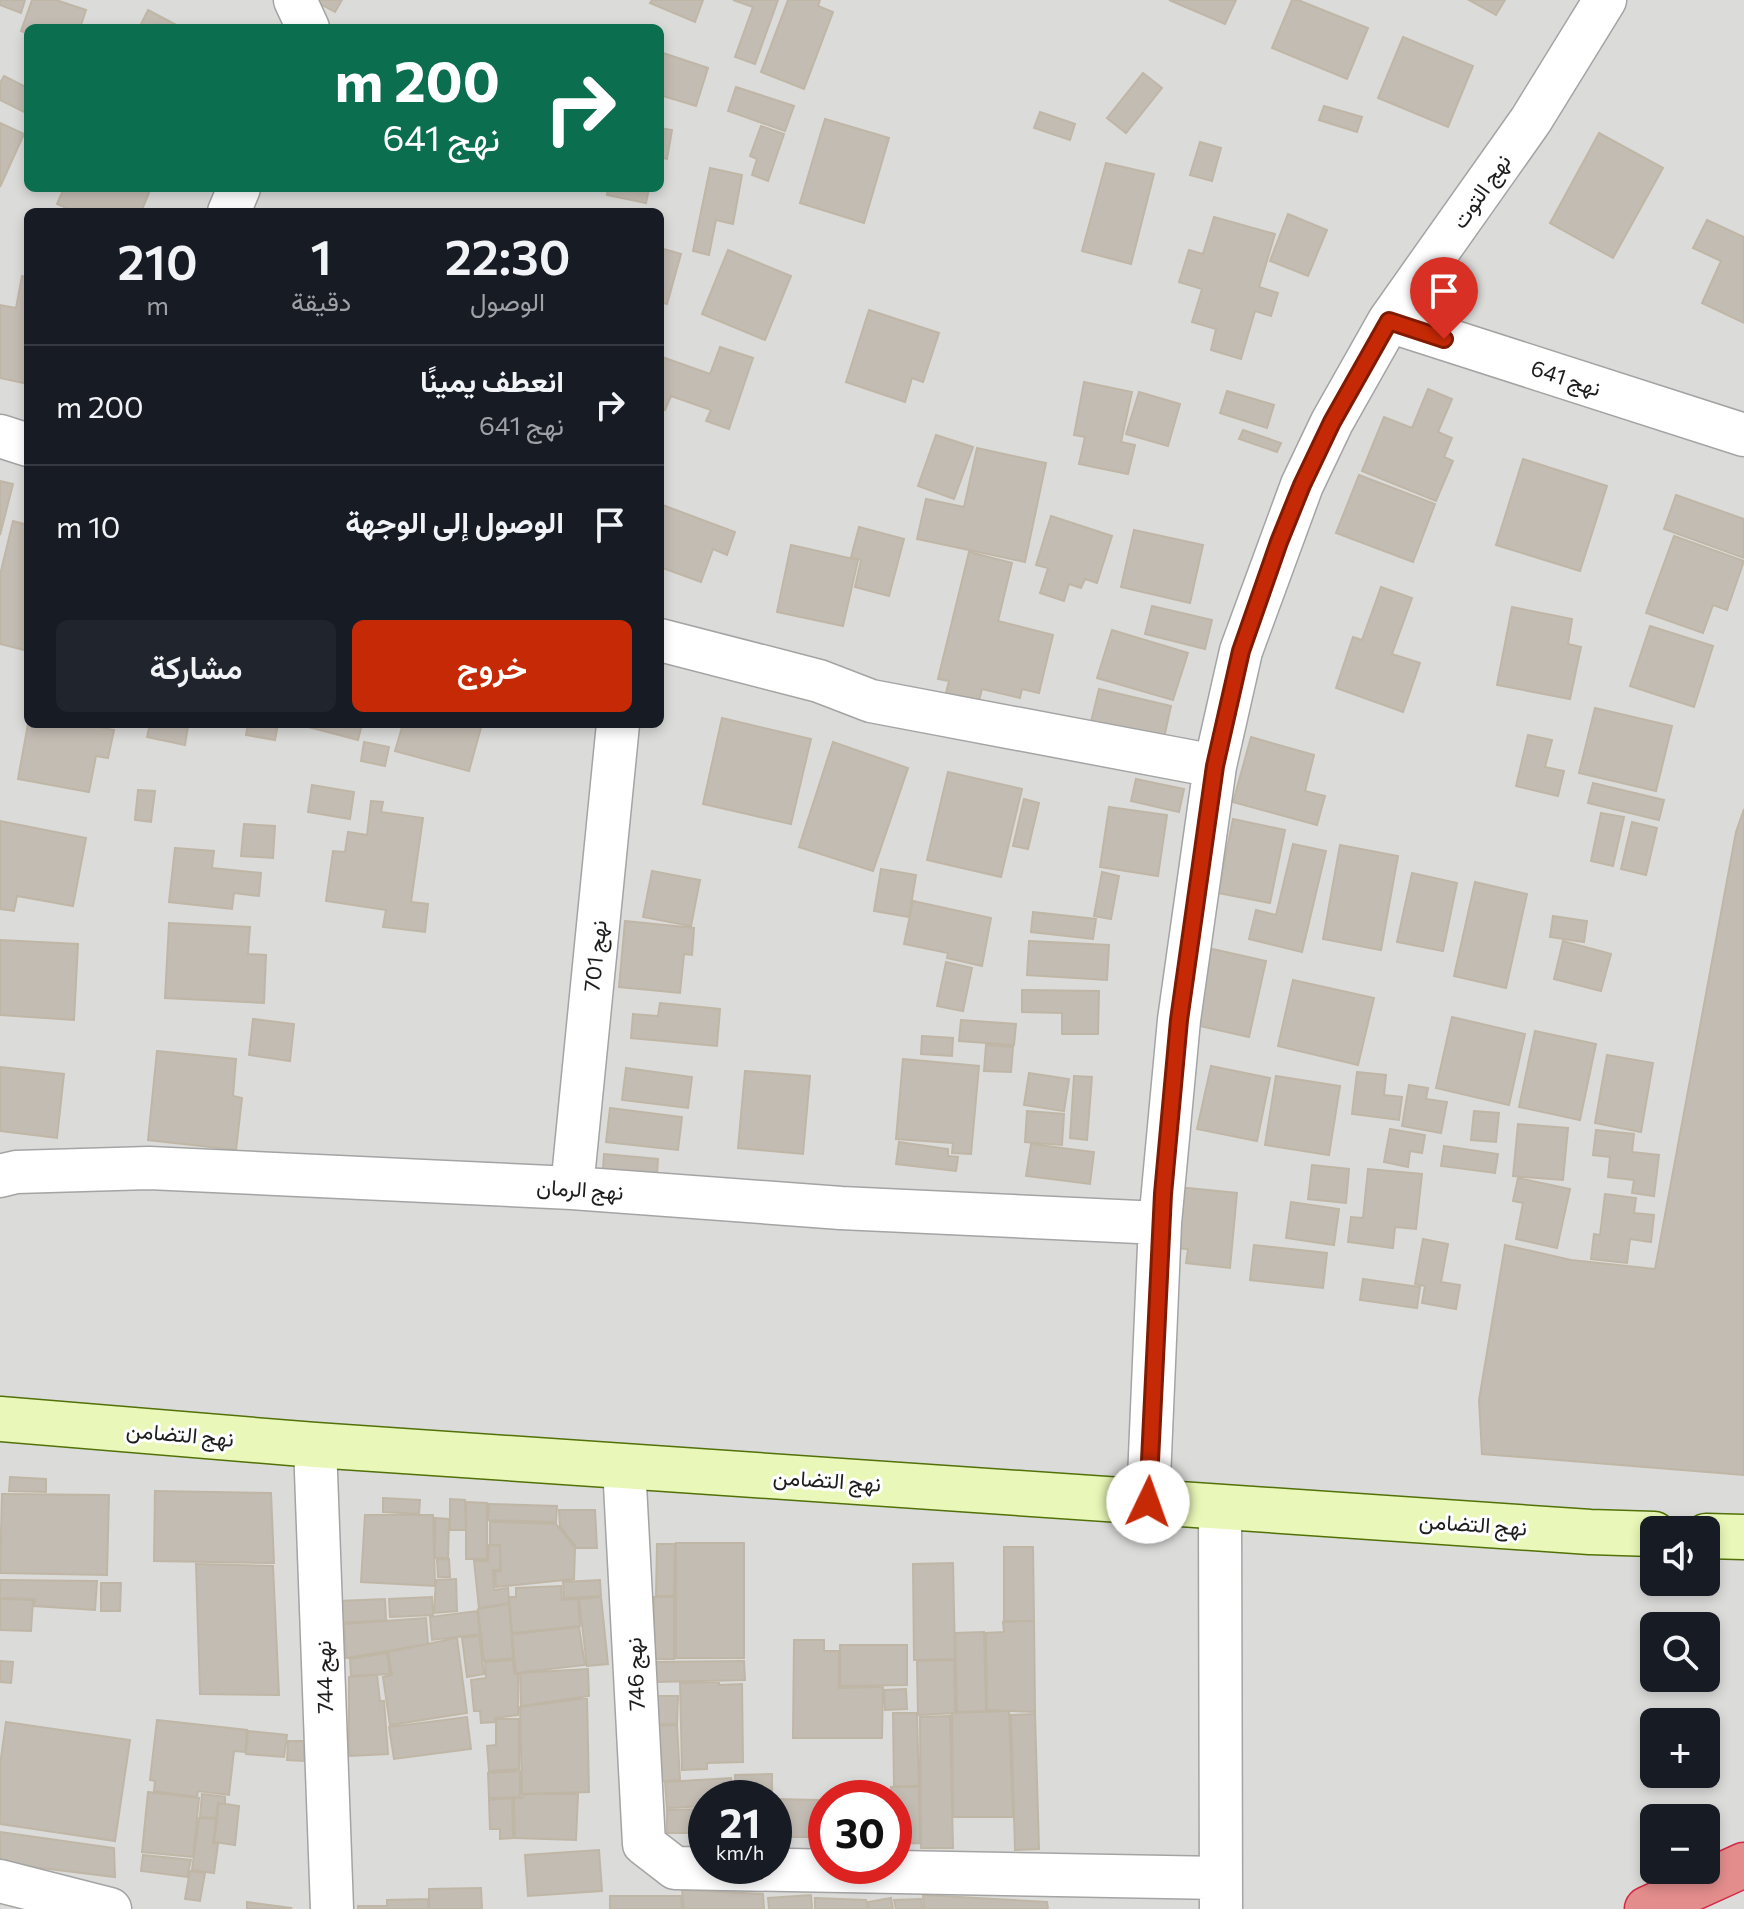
<!DOCTYPE html>
<html lang="ar">
<head>
<meta charset="utf-8">
<style>
  body { margin:0; font-family:Commissioner,Vazirmatn,sans-serif; background:#20242c; color:#f1f3f6; direction:rtl; height:100vh; display:flex; flex-direction:column; font-size:30px; white-space:nowrap }
  * { box-sizing:border-box; margin:0 }
  p { font-size:26px; color:#9ea1a6 }
  .icon { flex:none; width:44px; height:44px; fill:none; stroke:currentColor; stroke-width:2; stroke-linecap:round; stroke-linejoin:round }
  .map { position:relative; flex:1; overflow:hidden; direction:ltr }
  .drawer { position:absolute; left:24px; top:208px; width:640px; height:520px; display:flex; flex-direction:column; background:#171b24; border-radius:12px; box-shadow:0 4px 12px #0003; direction:rtl }
  .drawer>* { flex:none }
  .hud { position:absolute; left:24px; top:24px; width:640px; height:168px; border-radius:12px; box-shadow:0 4px 12px #0003; direction:rtl; background:#0b6e4f; color:#fff; overflow:hidden }
  .controls { position:absolute; left:1640px; top:1516px; display:grid; gap:16px }
  .controls a { display:grid; place-items:center; width:80px; height:80px; border-radius:12px; background:#171b24; box-shadow:0 4px 12px #0003; font-size:40px }
  .speed { position:absolute; left:688px; top:1780px; display:flex; gap:16px; font-size:40px; font-weight:700; text-align:center }
  .speed>* { display:grid; place-content:center; width:104px; height:104px; border-radius:50%; background:#171b24; box-shadow:0 4px 12px #0003; line-height:1 }
  .speed small { font-size:20px; font-weight:400 }
  .speed .limit { border:12px solid #d22; background:#fff; color:#111 }
  .pin { position:absolute; display:grid; place-items:center; width:68px; height:68px; color:#fff; margin:-82px -34px; border-radius:50% 50% 50% 0; rotate:-45deg; box-shadow:0 0 8px #0007 }
  .pin .icon { rotate:45deg }
  .me { position:absolute; width:88px; margin:-44px; rotate:3deg; stroke-linejoin:round; filter:drop-shadow(0 0 6px #0008) }
  .turn { display:flex; align-items:center; gap:28px; height:168px; padding:0 32px; font-size:36px }
  .turn .icon { width:104px; height:104px; stroke-width:2.5 }
  .turn b { display:block; font-size:56px; line-height:68px }
  .eta { display:flex; justify-content:space-evenly; align-items:center; height:136px; text-align:center }
  .eta b { font-size:48px; font-weight:600; line-height:56px }
  .button { display:flex; gap:16px; margin-top:auto; padding:16px 32px }
  .button a { flex:1; height:92px; border-radius:12px; background:#c52905; color:#fff; font-size:32px; font-weight:600; line-height:92px; text-align:center }
  .button a+a { background:#20242c; color:#f1f3f6 }
  ul { padding:0; list-style:none }
  li { display:flex; align-items:center; gap:24px; height:120px; padding:0 32px; border-top:2px solid #363941 }
  li div { flex:1 }
  li b { display:block; font-size:30px }
  li em { font-style:normal }
  .map>svg:first-child { display:block }
  .residential { fill:#dbdbda; fill-rule:evenodd }
  .building { fill:#c3bcb3; stroke:#c0b6a6; stroke-width:2 }
  .lines { fill:none; stroke-linecap:round; stroke-linejoin:round }
  .street-casing { stroke:#a4a4a4; stroke-width:45 }
  .secondary-casing { stroke:#527108; stroke-width:47 }
  .highway-casing { stroke:#d42944; stroke-width:47 }
  .street { stroke:#fff; stroke-width:42 }
  .secondary { stroke:#e9f8b8; stroke-width:44 }
  .highway { stroke:#e48d8d; stroke-width:44 }
  .route-casing { stroke:#801b03; stroke-width:20 }
  .route { stroke:#c52905; stroke-width:14 }
  .labels { text-anchor:middle; stroke-width:6; stroke-linejoin:round; paint-order:stroke }
  .street-label { font-size:22px; fill:#1d1d1d; stroke:#fff }
</style>
</head>
<body>
<div class="map">
<svg width="1744" height="1909" viewBox="0 0 1744 1909">
  <rect width="100%" height="100%" fill="#eeede4"/>
  <path class="residential" d="M0 0H1744V1909H0ZM28 28H660V188H28ZM28 212H660V724H28ZM1654 1530H1706V1582H1654ZM1654 1626H1706V1678H1654ZM1654 1722H1706V1774H1654ZM706 1798H774V1866H706ZM826 1798H894V1866H826ZM1654 1818H1706V1870H1654Z"/>
  <path class="building" d="M0 0H25L21 13 0 5Z
    M32 0H56L86 10 80 28H28V34L21 31Z
    M313 0H342L335 12Z
    M652 0H703L695 22 650 3Z
    M733 0H778L755 64 735 57 753 7Z
    M788 0H820L818 6 833 12 804 89 761 72Z
    M1169 0H1236L1225 24Z
    M1292 0H1298L1368 28 1347 79 1272 48Z
    M1469 0H1505L1496 15Z
    M148 10 182 28H144L140 26Z
    M1403 37 1473 66 1448 127 1378 98Z
    M660 52 708 68 696 106 660 95Z
    M1143 73 1162 88 1126 133 1107 118Z
    M4 76 28 88V114L0 100V83Z
    M736 87 794 106 785 131 728 111Z
    M1324 106 1362 117 1357 132 1319 120Z
    M1040 112 1075 124 1070 140 1034 128Z
    M825 119 889 138 864 223 800 203Z
    M0 123 24 134 0 187Z
    M761 126 784 134 768 181 752 175 757 159 750 156Z
    M660 128 672 130 667 159 660 157Z
    M1599 133 1663 168 1613 258 1550 223Z
    M1200 142 1221 148 1212 181 1190 175Z
    M1106 163 1154 174 1131 264 1082 251Z
    M710 168 742 175 733 224 716 220 709 255 693 251Z
    M64 188H151L141 212H76L57 204Z
    M608 188H649L646 203 607 195Z
    M1288 214 1327 230 1308 276 1270 261Z
    M1214 217 1275 234 1259 287 1278 293 1271 316 1255 311 1241 359 1211 350 1216 329 1192 322 1202 289 1179 282 1189 250 1203 254Z
    M1707 220 1744 237V323L1702 303 1721 261 1693 248Z
    M660 248 681 254 667 304 660 302Z
    M728 250 791 276 765 340 702 314Z
    M22 276 28 277V384L0 378V305L16 308Z
    M869 310 939 333 923 382 912 378 905 402 846 382Z
    M720 347 753 358 729 429 706 421 711 410 671 396 665 410 660 408 662 357 710 374Z
    M1084 382 1132 392 1121 442 1135 445 1128 474 1079 464 1085 437 1074 435Z
    M1428 389 1452 399 1438 432 1452 438 1444 457 1453 461 1436 501 1362 471 1384 417 1412 428Z
    M1227 391 1274 405 1267 428 1220 413Z
    M1139 392 1180 404 1168 446 1126 434Z
    M1243 430 1281 443 1277 452 1239 439Z
    M936 435 973 447 954 499 918 486Z
    M977 448 1046 463 1025 562 917 539 926 499 964 507Z
    M1523 459 1607 486 1580 571 1496 545Z
    M1359 475 1435 504 1413 562 1336 533Z
    M0 481 13 484 0 535Z
    M1676 495 1744 519V558L1664 529Z
    M660 504 735 532 727 555 713 549 701 582 660 567Z
    M1051 516 1112 536 1097 583 1085 579 1081 588 1069 584 1064 601 1040 593 1048 568 1036 565Z
    M13 521 28 525V651L0 644V575Z
    M859 527 904 539 889 596 855 587 861 560 851 557Z
    M1134 530 1203 545 1190 603 1121 587Z
    M1674 536 1744 561 1727 610 1713 605 1703 633 1646 613Z
    M791 545 858 560 843 626 777 612Z
    M969 552 1012 563 998 621 1053 635 1039 693 1022 689 1020 698 982 689 979 701 946 693 949 681 938 679Z
    M1381 587 1412 598 1392 654 1420 663 1403 712 1336 688 1353 637 1362 640Z
    M1152 606 1212 620 1205 649 1145 634Z
    M1512 607 1572 619 1568 644 1581 647 1570 699 1497 685Z
    M1650 626 1713 646 1694 707 1630 686Z
    M1112 630 1188 653 1173 700 1097 678Z
    M1099 689 1171 706 1162 747 1089 730Z
    M1595 708 1672 726 1656 791 1579 773Z
    M722 718 811 739 791 824 703 804Z
    M28 724H82L114 730 108 758 96 756 89 792 18 779Z
    M150 724 188 726 185 745 147 737Z
    M248 724H278L275 740 246 735Z
    M297 724H362L358 740Z
    M403 724H482L469 771 395 751Z
    M1528 735 1552 740 1545 767 1564 771 1558 796 1516 786Z
    M1251 737 1314 755 1305 791 1325 796 1317 825 1233 802Z
    M364 742 389 747 385 766 361 761Z
    M833 742 908 768 873 871 799 847Z
    M948 772 1022 789 1001 877 927 860Z
    M1136 779 1184 789 1179 812 1131 801Z
    M1593 783 1664 800 1659 820 1588 803Z
    M312 785 354 792 350 819 308 812Z
    M138 790 155 791 151 822 135 820Z
    M1024 799 1039 803 1028 849 1013 846Z
    M371 801 383 802 381 812 423 818 411 902 428 904 425 932 383 927 386 910 326 901 333 851 345 852 348 832 367 835Z
    M1109 807 1167 815 1158 876 1100 867Z
    M1744 809V1475L1482 1454 1479 1400 1505 1245 1571 1260 1655 1269 1736 832Z
    M1601 813 1624 817 1613 866 1591 861Z
    M1233 819 1285 830 1270 903 1218 893Z
    M0 821 86 838 73 906 17 896 14 911 0 909Z
    M1632 822 1657 828 1646 875 1621 869Z
    M244 824 275 826 273 858 241 856Z
    M1293 844 1326 851 1302 952 1249 939 1256 910 1276 915Z
    M1340 845 1398 856 1381 950 1323 939Z
    M175 848 214 851 212 868 261 873 259 896 234 893 232 909 169 902Z
    M881 869 916 875 909 917 874 911Z
    M652 871 700 880 691 926 643 917Z
    M1102 872 1119 876 1111 919 1094 916Z
    M1412 873 1457 883 1443 951 1397 942Z
    M1475 882 1527 894 1506 988 1454 976Z
    M913 901 991 918 982 966 947 958 948 953 904 944Z
    M1033 912 1096 919 1093 939 1031 932Z
    M1553 916 1587 921 1584 942 1550 937Z
    M625 921 694 928 692 955 684 954 680 993 619 987Z
    M169 923 250 927 248 954 266 955 264 1003 165 998Z
    M0 940 78 944 74 1020 0 1015Z
    M1029 941 1109 945 1107 980 1027 975Z
    M1563 941 1611 954 1601 991 1554 979Z
    M1208 948 1266 961 1249 1037 1191 1024Z
    M946 962 972 968 963 1011 937 1006Z
    M1293 980 1374 998 1358 1065 1278 1046Z
    M1022 990 1099 991 1098 1034H1062V1013L1022 1012Z
    M660 1003 720 1009 717 1046 631 1038 633 1014 658 1016Z
    M1452 1017 1525 1034 1509 1105 1436 1088Z
    M253 1019 294 1024 290 1061 249 1055Z
    M961 1020 1016 1024 1014 1045 959 1041Z
    M1535 1031 1596 1044 1580 1120 1519 1107Z
    M922 1036 953 1038 952 1056 921 1054Z
    M986 1045 1013 1047 1011 1072 984 1071Z
    M157 1051 236 1059 233 1096 242 1098 236 1150 148 1140Z
    M1607 1055 1653 1063 1641 1132 1595 1123Z
    M903 1059 979 1066 971 1154 952 1153 953 1143 896 1139Z
    M1211 1066 1270 1078 1257 1141 1197 1129Z
    M0 1067 64 1074 57 1138 0 1131Z
    M626 1068 692 1077 688 1108 622 1100Z
    M745 1071 810 1076 803 1154 738 1148Z
    M1357 1072 1386 1075 1384 1095 1402 1097 1399 1120 1352 1114Z
    M1029 1073 1069 1079 1064 1111 1024 1105Z
    M1074 1076 1092 1077 1087 1140 1070 1138Z
    M1276 1076 1340 1086 1329 1155 1265 1145Z
    M1409 1085 1428 1088 1426 1099 1447 1102 1441 1133 1402 1126Z
    M610 1108 682 1117 678 1150 606 1142Z
    M1027 1111 1064 1114 1062 1145 1025 1142Z
    M1474 1111 1499 1113 1496 1142 1471 1140Z
    M1518 1124 1568 1128 1563 1180 1513 1176Z
    M1390 1129 1425 1135 1422 1153 1410 1151 1408 1167 1384 1162Z
    M1596 1130 1634 1134 1632 1152 1659 1155 1654 1196 1632 1193 1634 1180 1608 1177 1610 1157 1593 1155Z
    M899 1142 948 1149V1156L958 1157 956 1171 896 1164Z
    M1031 1144 1094 1152 1090 1184 1026 1176Z
    M1444 1146 1498 1154 1495 1173 1441 1166Z
    M604 1154 658 1159 657 1174 603 1169Z
    M1312 1165 1349 1169 1346 1203 1308 1199Z
    M1368 1169 1422 1174 1416 1229 1395 1227 1393 1248 1348 1242 1351 1217 1363 1218Z
    M1518 1178 1570 1189 1557 1248 1516 1239 1523 1203 1513 1201Z
    M1178 1187 1237 1193 1230 1268 1186 1263 1188 1249 1172 1248Z
    M1605 1194 1636 1198 1634 1213 1654 1215 1651 1242 1630 1239 1627 1263 1591 1259 1594 1234 1600 1235Z
    M1291 1202 1339 1209 1334 1245 1286 1238Z
    M1423 1239 1448 1244 1441 1282 1460 1285 1456 1309 1422 1303 1425 1286 1415 1284Z
    M1254 1245 1327 1253 1323 1288 1250 1280Z
    M1363 1279 1420 1287 1417 1308 1360 1300Z
    M10 1477 46 1479V1492L9 1491Z
    M155 1491 271 1493 274 1563 154 1561Z
    M2 1494 109 1495 107 1575 0 1573Z
    M383 1498 420 1500 419 1514 383 1512Z
    M450 1499 465 1500 466 1530H450Z
    M466 1502 487 1503V1559H466Z
    M489 1504 557 1506 556 1522 488 1520Z
    M559 1510H595L597 1548H577L560 1526Z
    M365 1515H433L435 1586 361 1582Z
    M435 1518 449 1519 448 1558H435Z
    M490 1522 556 1524 575 1548 574 1579 496 1587 495 1571H501L500 1545H490Z
    M676 1543H744V1658H676Z
    M657 1544H675L674 1596H656Z
    M489 1545 500 1546V1570H493L494 1590 508 1588 509 1603 479 1608 474 1561H488Z
    M1004 1547H1033L1034 1621H1004Z
    M449 1559 450 1577H438L437 1560Z
    M953 1563 955 1659 914 1660 913 1564Z
    M196 1564 273 1566 279 1695 200 1694Z
    M456 1579 457 1611 434 1613 436 1580Z
    M0 1580 97 1581 95 1610 34 1606 35 1599 0 1598Z
    M600 1580 601 1596 564 1598 563 1582Z
    M101 1583H121L120 1611H101Z
    M561 1586 562 1600 578 1599 580 1626 512 1633 509 1597H516V1588Z
    M432 1597 433 1615 390 1617 389 1599Z
    M601 1597 608 1664 587 1666 579 1599Z
    M654 1597H674V1659H654Z
    M0 1599 33 1600 31 1631 0 1630Z
    M385 1599 386 1620 340 1623 339 1601Z
    M509 1604 513 1658 484 1661 478 1609Z
    M477 1611 480 1634 432 1640 430 1617Z
    M426 1618 428 1644 346 1658 344 1624Z
    M1034 1621 1035 1712 987 1710 986 1633 1004 1632 1003 1622Z
    M579 1627 585 1665 516 1673 512 1634Z
    M984 1632 986 1711 957 1712 955 1633Z
    M479 1636 484 1674 467 1677 462 1638Z
    M457 1638 467 1713 390 1725 383 1677 392 1675 388 1652Z
    M794 1640H824V1651H839V1688L883 1687 882 1738H793Z
    M840 1645H907V1685L840 1686Z
    M387 1653 390 1674 351 1676 350 1659Z
    M513 1660 514 1674H518V1715L495 1718V1722L481 1723 480 1711H474L471 1680 486 1678 485 1662Z
    M954 1660 955 1713 918 1715 917 1661Z
    M0 1661 13 1662 11 1683 0 1682Z
    M744 1661 745 1680 656 1682V1662Z
    M588 1669 589 1696 521 1706 520 1673Z
    M377 1675 380 1701H384L388 1754 349 1756V1677Z
    M719 1682V1685L742 1684 743 1762 707 1763V1769L682 1770 680 1683Z
    M906 1689 907 1709 885 1710 884 1690Z
    M658 1696H678L677 1724H658Z
    M587 1698 589 1792 522 1794 520 1707Z
    M1009 1711 1013 1817H953L952 1713Z
    M893 1713H917L919 1786H894Z
    M1035 1714 1039 1849 1015 1850 1011 1715Z
    M950 1716 953 1848H921L920 1717Z
    M467 1717 471 1749 394 1759 389 1727Z
    M496 1719H519V1769L489 1771 487 1746 496 1745Z
    M157 1720 247 1730 245 1752 234 1751 229 1795 198 1791 197 1797 154 1791 155 1781 150 1780Z
    M6 1722 130 1740 115 1841 0 1824V1765Z
    M677 1725 680 1780 662 1781 659 1726Z
    M248 1731 287 1735 284 1757 246 1754Z
    M288 1741H304V1761L287 1760Z
    M520 1771V1797L489 1798 488 1773Z
    M772 1774V1798H736L735 1775Z
    M731 1778 732 1798H706V1806L667 1808 665 1782Z
    M891 1787H919L920 1843 894 1844V1798H892Z
    M148 1792 199 1798 193 1857 142 1852Z
    M202 1794 225 1797V1804L218 1803 216 1818 200 1817Z
    M523 1794H578L576 1840 515 1838 514 1798H522Z
    M512 1798 513 1838 500 1839V1829H490L489 1800Z
    M776 1799 818 1800 817 1837H776Z
    M219 1803 239 1806 235 1845 214 1842Z
    M706 1809V1833H667V1810Z
    M199 1818 216 1819 213 1843 218 1844 214 1873 192 1870Z
    M0 1832 114 1848 115 1877 0 1863Z
    M599 1850 602 1891 528 1896 525 1855Z
    M143 1855 191 1860 187 1877 141 1871Z
    M190 1871 205 1873 200 1901 185 1899Z
    M481 1888 482 1909H429V1889Z
    M682 1890 763 1894 764 1909H684Z
    M811 1895 812 1909H769L768 1898Z
    M923 1895 1047 1902 1048 1909H924Z
    M610 1896H681L682 1909H610Z
    M815 1898 866 1900 868 1909H815Z
    M891 1898 893 1909H869L868 1902Z
    M428 1899V1909H358V1906H387V1900Z
    M921 1899 922 1909H896L894 1900Z
    M247 1902 291 1908 290 1909H247Z"/>
  <g class="lines">
    <defs>
      <path id="street" d="M295 0 308 28
        M229 212 239 188
        M1389 321 1744 435
        M0 436 28 445
        M660 640 819 681 871 701 1215 766
        M0 1176 16 1172 149 1168 572 1188 841 1208 1160 1223
        M572 1188 618 724
        M315 1445 332 1909
        M624 1466 644 1844 675 1868 1220 1878
        M1148 1502 1160 1223 1179 1020 1215 766 1241 651 1302 485 1332 422 1389 321 1531 120 1605 0
        M1220 1507 1221 1909
        M0 1881 110 1909"/>
      <path id="secondary" d="M0 1419 315 1445 1590 1532 1654 1534
        M1706 1536 1744 1537"/>
      <path id="highway" d="M1647 1909 1744 1865"/>
    </defs>
    <use href="#street" class="street-casing"/>
    <use href="#secondary" class="secondary-casing"/>
    <use href="#highway" class="highway-casing"/>
    <use href="#street" class="street"/>
    <use href="#secondary" class="secondary"/>
    <use href="#highway" class="highway"/>
  </g>
  <g class="lines">
    <defs>
      <path id="route" d="M1148 1502 1163 1194 1179 1020 1215 766 1241 651 1279 542 1302 485 1332 422 1389 321 1444 339"/>
    </defs>
    <use href="#route" class="route-casing"/>
    <use href="#route" class="route"/>
  </g>
  <g class="labels">
    <g class="street-label">
      <text transform="translate(1481 191) rotate(-55)" y="8">نهج التوت</text>
      <text transform="translate(1566 378) rotate(18)" y="8">نهج 641</text>
      <text transform="translate(595 956) rotate(-84)" y="8">نهج 701</text>
      <text transform="translate(580 1189) rotate(4)" y="8">نهج الرمان</text>
      <text transform="translate(180 1434) rotate(5)" y="8">نهج التضامن</text>
      <text transform="translate(827 1480) rotate(4)" y="8">نهج التضامن</text>
      <text transform="translate(1473 1524) rotate(4)" y="8">نهج التضامن</text>
      <text transform="translate(635 1674) rotate(-93)" y="8">نهج 746</text>
      <text transform="translate(324 1677) rotate(-92)" y="8">نهج 744</text>
    </g>
  </g>
</svg>
<div class="controls">
<a><svg class="icon" aria-label="sound" viewBox="0 0 24 24"><path d="M4 9h4l5-4v14l-5-4H4zM17 9q2 3 0 6"/></svg></a>
<a><svg class="icon" aria-label="search" viewBox="0 0 24 24"><circle cx="10" cy="10" r="6"/><path d="M15 15l6 6"/></svg></a>
<a>+</a>
<a>−</a>
</div>
<div class="speed"><div>21<small>km/h</small></div><div class="limit">30</div></div>
<div class="pin" style="left:1444px;top:339px;background:#d93025"><svg class="icon" aria-label="arrive" viewBox="0 0 24 24"><path d="M6 21V4h12l-3 4 3 4H6"/></svg></div>
<svg class="me" style="left:1148px;top:1502px" viewBox="-20 -20 40 40"><circle r="19" fill="#fff"/><path d="M0-13L10 11 0 6-10 11z" fill="#c52905"/></svg>
<div class="hud">
<div class="turn"><svg class="icon" aria-label="right" viewBox="0 0 24 24"><path d="M7 20v-9h11M14 6l5 5-5 5"/></svg><div><b>200 m</b>نهج 641</div></div>
</div>
<section class="drawer">
<div class="eta">
<div><b>22:30</b><p>الوصول</p></div>
<div><b>1</b><p>دقيقة</p></div>
<div><b>210</b><p>m</p></div>
</div>
<ul>
<li><svg class="icon" aria-label="right" viewBox="0 0 24 24"><path d="M7 20v-9h11M14 6l5 5-5 5"/></svg><div><b>انعطف يمينًا</b><p>نهج 641</p></div><em>200 m</em></li>
<li><svg class="icon" aria-label="arrive" viewBox="0 0 24 24"><path d="M6 21V4h12l-3 4 3 4H6"/></svg><div><b>الوصول إلى الوجهة</b></div><em>10 m</em></li>
</ul>
<div class="button"><a>خروج</a><a>مشاركة</a></div>
</section>
</div>
</body>
</html>
